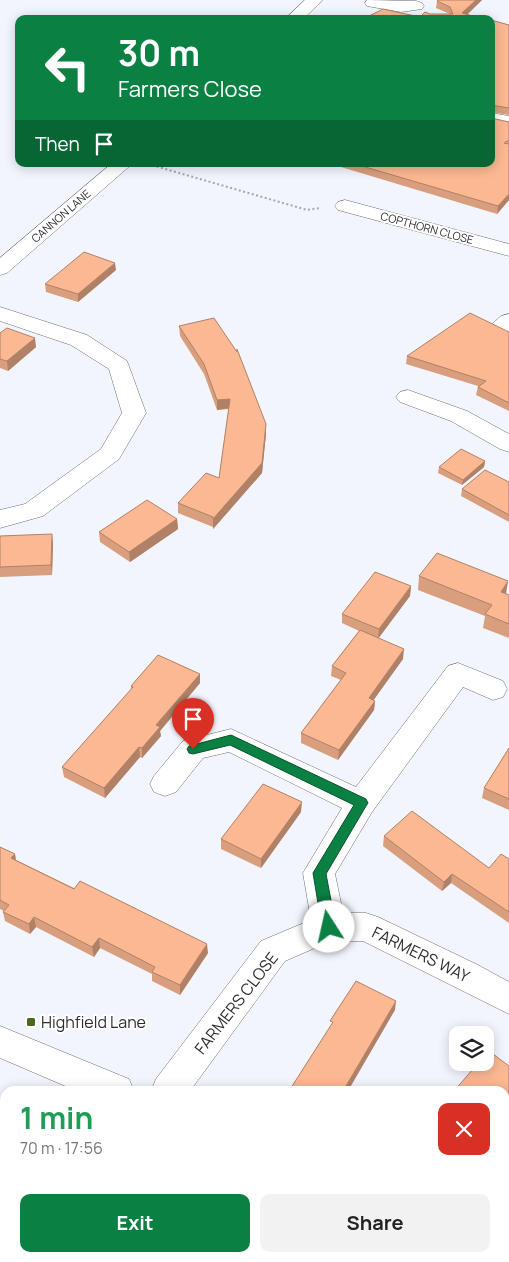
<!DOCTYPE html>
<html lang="en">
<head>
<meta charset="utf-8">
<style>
  body { margin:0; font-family:Manrope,sans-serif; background:#f2f2f2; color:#222; height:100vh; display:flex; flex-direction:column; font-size:19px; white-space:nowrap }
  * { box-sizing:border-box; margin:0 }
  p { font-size:16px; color:#767676 }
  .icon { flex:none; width:28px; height:28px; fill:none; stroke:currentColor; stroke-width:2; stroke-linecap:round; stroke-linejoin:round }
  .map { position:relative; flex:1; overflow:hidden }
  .panel { position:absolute; left:0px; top:1086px; width:510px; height:176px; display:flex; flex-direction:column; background:#fff; border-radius:15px 15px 0 0; box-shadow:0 2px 12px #0003 }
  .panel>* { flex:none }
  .top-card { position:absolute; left:15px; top:15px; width:480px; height:152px; border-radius:10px; box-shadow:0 2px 12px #0003; background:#0b8043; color:#fff; overflow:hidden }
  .controls { position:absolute; left:449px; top:1026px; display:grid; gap:10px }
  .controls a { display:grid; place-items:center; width:45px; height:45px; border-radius:10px; background:#fff; box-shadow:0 2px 12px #0003; font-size:25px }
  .pin { position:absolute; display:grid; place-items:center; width:42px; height:42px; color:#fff; margin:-51px -21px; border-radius:50% 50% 50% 0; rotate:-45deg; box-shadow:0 0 5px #0007 }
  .pin .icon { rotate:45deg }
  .me { position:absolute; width:55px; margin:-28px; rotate:350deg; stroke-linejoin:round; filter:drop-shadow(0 0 4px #0008) }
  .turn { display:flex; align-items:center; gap:18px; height:105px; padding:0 20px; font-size:22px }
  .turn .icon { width:65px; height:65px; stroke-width:2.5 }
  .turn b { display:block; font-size:35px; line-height:42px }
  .then { display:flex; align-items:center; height:48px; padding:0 20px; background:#0003; gap:10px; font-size:19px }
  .round { display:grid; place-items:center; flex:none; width:52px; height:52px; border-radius:10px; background:#f2f2f2 }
  .headline { display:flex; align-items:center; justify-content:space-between; height:85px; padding:0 20px }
  h1 { font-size:30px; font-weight:700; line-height:38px; color:#1e9e55 }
  .action { display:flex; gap:10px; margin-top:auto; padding:10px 20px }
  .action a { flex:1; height:58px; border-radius:10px; background:#0b8043; color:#fff; font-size:20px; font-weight:700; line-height:58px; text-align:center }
  .action a+a { background:#f2f2f2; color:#222 }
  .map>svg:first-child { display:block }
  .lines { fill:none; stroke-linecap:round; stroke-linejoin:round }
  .minor-casing { stroke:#6b6d74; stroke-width:1 }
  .path { stroke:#a5a7ae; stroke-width:2; stroke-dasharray:2 2.5; stroke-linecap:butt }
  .minor { fill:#fff; fill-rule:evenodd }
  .wall { fill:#d89e7e }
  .shaded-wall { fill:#b08166 }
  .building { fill:#fbb892; stroke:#b08166 }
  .route { fill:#0b8043; stroke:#07532c }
  .poi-dot { fill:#4a691f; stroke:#fff; stroke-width:2 }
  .labels { text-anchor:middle; stroke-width:4; stroke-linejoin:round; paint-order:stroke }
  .far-street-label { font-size:11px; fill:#2c2d30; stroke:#fff }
  .near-street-label { font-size:16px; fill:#2c2d30; stroke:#fff }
  .near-poi-label { font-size:16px; fill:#2c2d30; stroke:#fff; text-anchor:start }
</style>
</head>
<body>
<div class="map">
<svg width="509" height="1262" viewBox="0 0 509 1262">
  <rect width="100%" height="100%" fill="#f3f5fe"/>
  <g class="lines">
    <defs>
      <path id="minor" d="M305 0H323L303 19H285Z
        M367 0 416 1 422 3 424 6 422 9 401 12 367 6 365 3Z
        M491 113 509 116V128L491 124Z
        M111 164H132L7 273 0 275V258Z
        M345 200 509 244V256L338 210 335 206 338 202Z
        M0 307 87 335 127 361 146 413 119 459 43 516 0 528V510L25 504 101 449 122 413 109 369 71 345 0 321Z
        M509 314V337L493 331 490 326 501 316Z
        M408 390 467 411 509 434V452L500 449 451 421 400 402 396 397 400 392Z
        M458 663 503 681 507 689 503 697 493 700 463 687 372 812 335 874 343 913H366L378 917 478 965 509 982V1014L363 941H331L285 961 190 1091H151L156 1079 261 941 311 920 303 873 342 808 229 752 203 758 176 792 165 796 154 792 150 784 154 776 183 741 231 729 356 787 448 666Z
        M0 1026 129 1079 134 1091H77L0 1058Z
        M335 1258H376L378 1262H336Z"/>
    </defs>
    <use href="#minor" class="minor-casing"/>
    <path class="path" d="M148 164 307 210 320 208"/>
    <use href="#minor" class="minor"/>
  </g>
  <path class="wall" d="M438 0H482L467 15 420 17 430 14H450L436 8 437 1Z
    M491 20 509 25V115L491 112Z
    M509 122V200L497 214 341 167 342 164H491Z
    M116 270 78 302 46 292 45 284Z
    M179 326 266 434 262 473 213 529V527L178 513V503L219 478 229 409 217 410 204 374 180 336Z
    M509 332V411L476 395 478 386 406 364 407 356Z
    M0 333 36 347 8 371 0 368Z
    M485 461 484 467 462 485 438 473 439 467Z
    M509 482V522L461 496 462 489Z
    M177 519 178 529 130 562 100 542 99 532Z
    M0 536 53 543 52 575 0 577Z
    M419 576 509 595V638L483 628 485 616 418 590Z
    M411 586 410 596 378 638 403 659 373 700 375 701 374 710 338 760 301 743V733L341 680 331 676 332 666 359 631 342 623V614Z
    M200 674V683L160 731 161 736 142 758 140 757 105 798 64 777 62 767 131 690V686Z
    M509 748V810L482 798 484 788Z
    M301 812 261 868 221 849V839Z
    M384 836 489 868 509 859V923L451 883 442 891 383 846Z
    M0 847 15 854 16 860 208 953 180 995 152 981V974L100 948 94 957 36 927 30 934 5 921 3 912 4 911 0 909Z
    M509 1066V1135L505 1132V1091Z"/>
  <path class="shaded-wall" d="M476 0H482L462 19V13Z
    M509 194V200L497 214 498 206Z
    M115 263 116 270 78 302V294Z
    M35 338 36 347 8 371 7 361Z
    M230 399V408L217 410V400Z
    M266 424V434L262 473 213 529V519Z
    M485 461 484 467 462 485 463 480Z
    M177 519 178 529 130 562 129 552Z
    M52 534 53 543 52 575 51 565Z
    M508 581 506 594 501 592Z
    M411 586 410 596 378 639 379 629Z
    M404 649 403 659 368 708 369 698Z
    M200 674V683L160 731 161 736 142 758V748L156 725Z
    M375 701 374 710 338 760 339 750Z
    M139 747 140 757 105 798 104 788Z
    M302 802 301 812 261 868V859Z
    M15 854 16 863 11 858Z
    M452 874 451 883 442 891 444 882Z
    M34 917 36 927 30 934 29 924Z
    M99 938 100 948 94 957 92 947Z
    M207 944 208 953 180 995V985Z
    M396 1001 395 1010 348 1091H343Z"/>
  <path class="building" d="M438 0H476L462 13 484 19H363L383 9 420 17 425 12 430 14H453L450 7 437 1Z
    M491 20 509 25V108L491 105Z
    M491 118 509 122V140L504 143 509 144V194L498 206 355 164H491Z
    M84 252 115 263 78 294 45 284Z
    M470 313 509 332V403L478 387 486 381 407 356Z
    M214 318 237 352V349L266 424 262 463 213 519V517L178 503 206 473 219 478 230 399 217 400 204 364 179 326Z
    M7 328 35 338 7 361 0 359V333Z
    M461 449 485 461 463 480 439 467Z
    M485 470 509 482V515L462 489Z
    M147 500 177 519 129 552 99 532Z
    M52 534 51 565 0 567V536Z
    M437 553 508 581 501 592 509 595V624L485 614 492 605 419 576Z
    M375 572 411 586 379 629 342 614Z
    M360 630 404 649 369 698 375 701 339 750 301 733 346 673 332 666Z
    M158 655 200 674 156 725 160 727 142 748 139 747 104 788 62 767 133 687 131 686Z
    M509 748V799L484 788Z
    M263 784 302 802 261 859 221 839Z
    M412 811 489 868 501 854 509 859V912L452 874 444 882 384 836Z
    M0 847 15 854 11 858 74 889 80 881 207 944 180 985 152 972 155 967 99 938 92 947 34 917 29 924 3 912 9 905 0 900Z
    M356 981 396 1001 343 1091H289L333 1022 330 1021Z
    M489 1051 509 1066V1125L505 1122V1091H454L479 1062H485V1055Z"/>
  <path class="route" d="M231 735 366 799 368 803 366 806 326 874 336 927 334 931 329 933 324 931 322 927 313 873 354 805 230 745 193 754 189 753 187 749 189 746 193 745Z"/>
  <rect class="poi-dot" x="26" y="1017" width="10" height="10" rx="2.5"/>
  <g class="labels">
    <g class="far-street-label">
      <text transform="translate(61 216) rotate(-41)" y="4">CANNON LANE</text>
      <text transform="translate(427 228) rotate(15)" y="4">COPTHORN CLOSE</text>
    </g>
    <g class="near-street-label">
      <text transform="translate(421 954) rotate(26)" y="6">FARMERS WAY</text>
      <text transform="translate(236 1003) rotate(-52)" y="6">FARMERS CLOSE</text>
    </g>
    <g class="near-poi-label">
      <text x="41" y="1028">Highfield Lane</text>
    </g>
  </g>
</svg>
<div class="controls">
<a><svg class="icon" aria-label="layers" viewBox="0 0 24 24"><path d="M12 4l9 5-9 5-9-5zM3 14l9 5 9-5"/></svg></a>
</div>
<div class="pin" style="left:193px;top:749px;background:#d93025"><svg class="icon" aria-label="arrive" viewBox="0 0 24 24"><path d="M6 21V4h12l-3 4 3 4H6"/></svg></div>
<svg class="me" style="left:329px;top:927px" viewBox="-20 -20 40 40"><circle r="19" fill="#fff"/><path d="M0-13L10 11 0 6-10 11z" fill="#0b8043"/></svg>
<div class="top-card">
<div class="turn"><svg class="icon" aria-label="left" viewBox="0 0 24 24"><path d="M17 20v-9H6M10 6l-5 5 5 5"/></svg><div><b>30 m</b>Farmers Close</div></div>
<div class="then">Then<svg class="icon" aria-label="arrive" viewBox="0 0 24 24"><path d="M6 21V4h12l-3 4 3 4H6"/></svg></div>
</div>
<section class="panel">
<div class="headline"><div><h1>1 min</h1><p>70 m · 17:56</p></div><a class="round" style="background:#d93025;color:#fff"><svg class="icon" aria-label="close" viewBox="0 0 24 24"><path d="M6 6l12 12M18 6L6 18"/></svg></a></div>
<div class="action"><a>Exit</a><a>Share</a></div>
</section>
</div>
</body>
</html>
